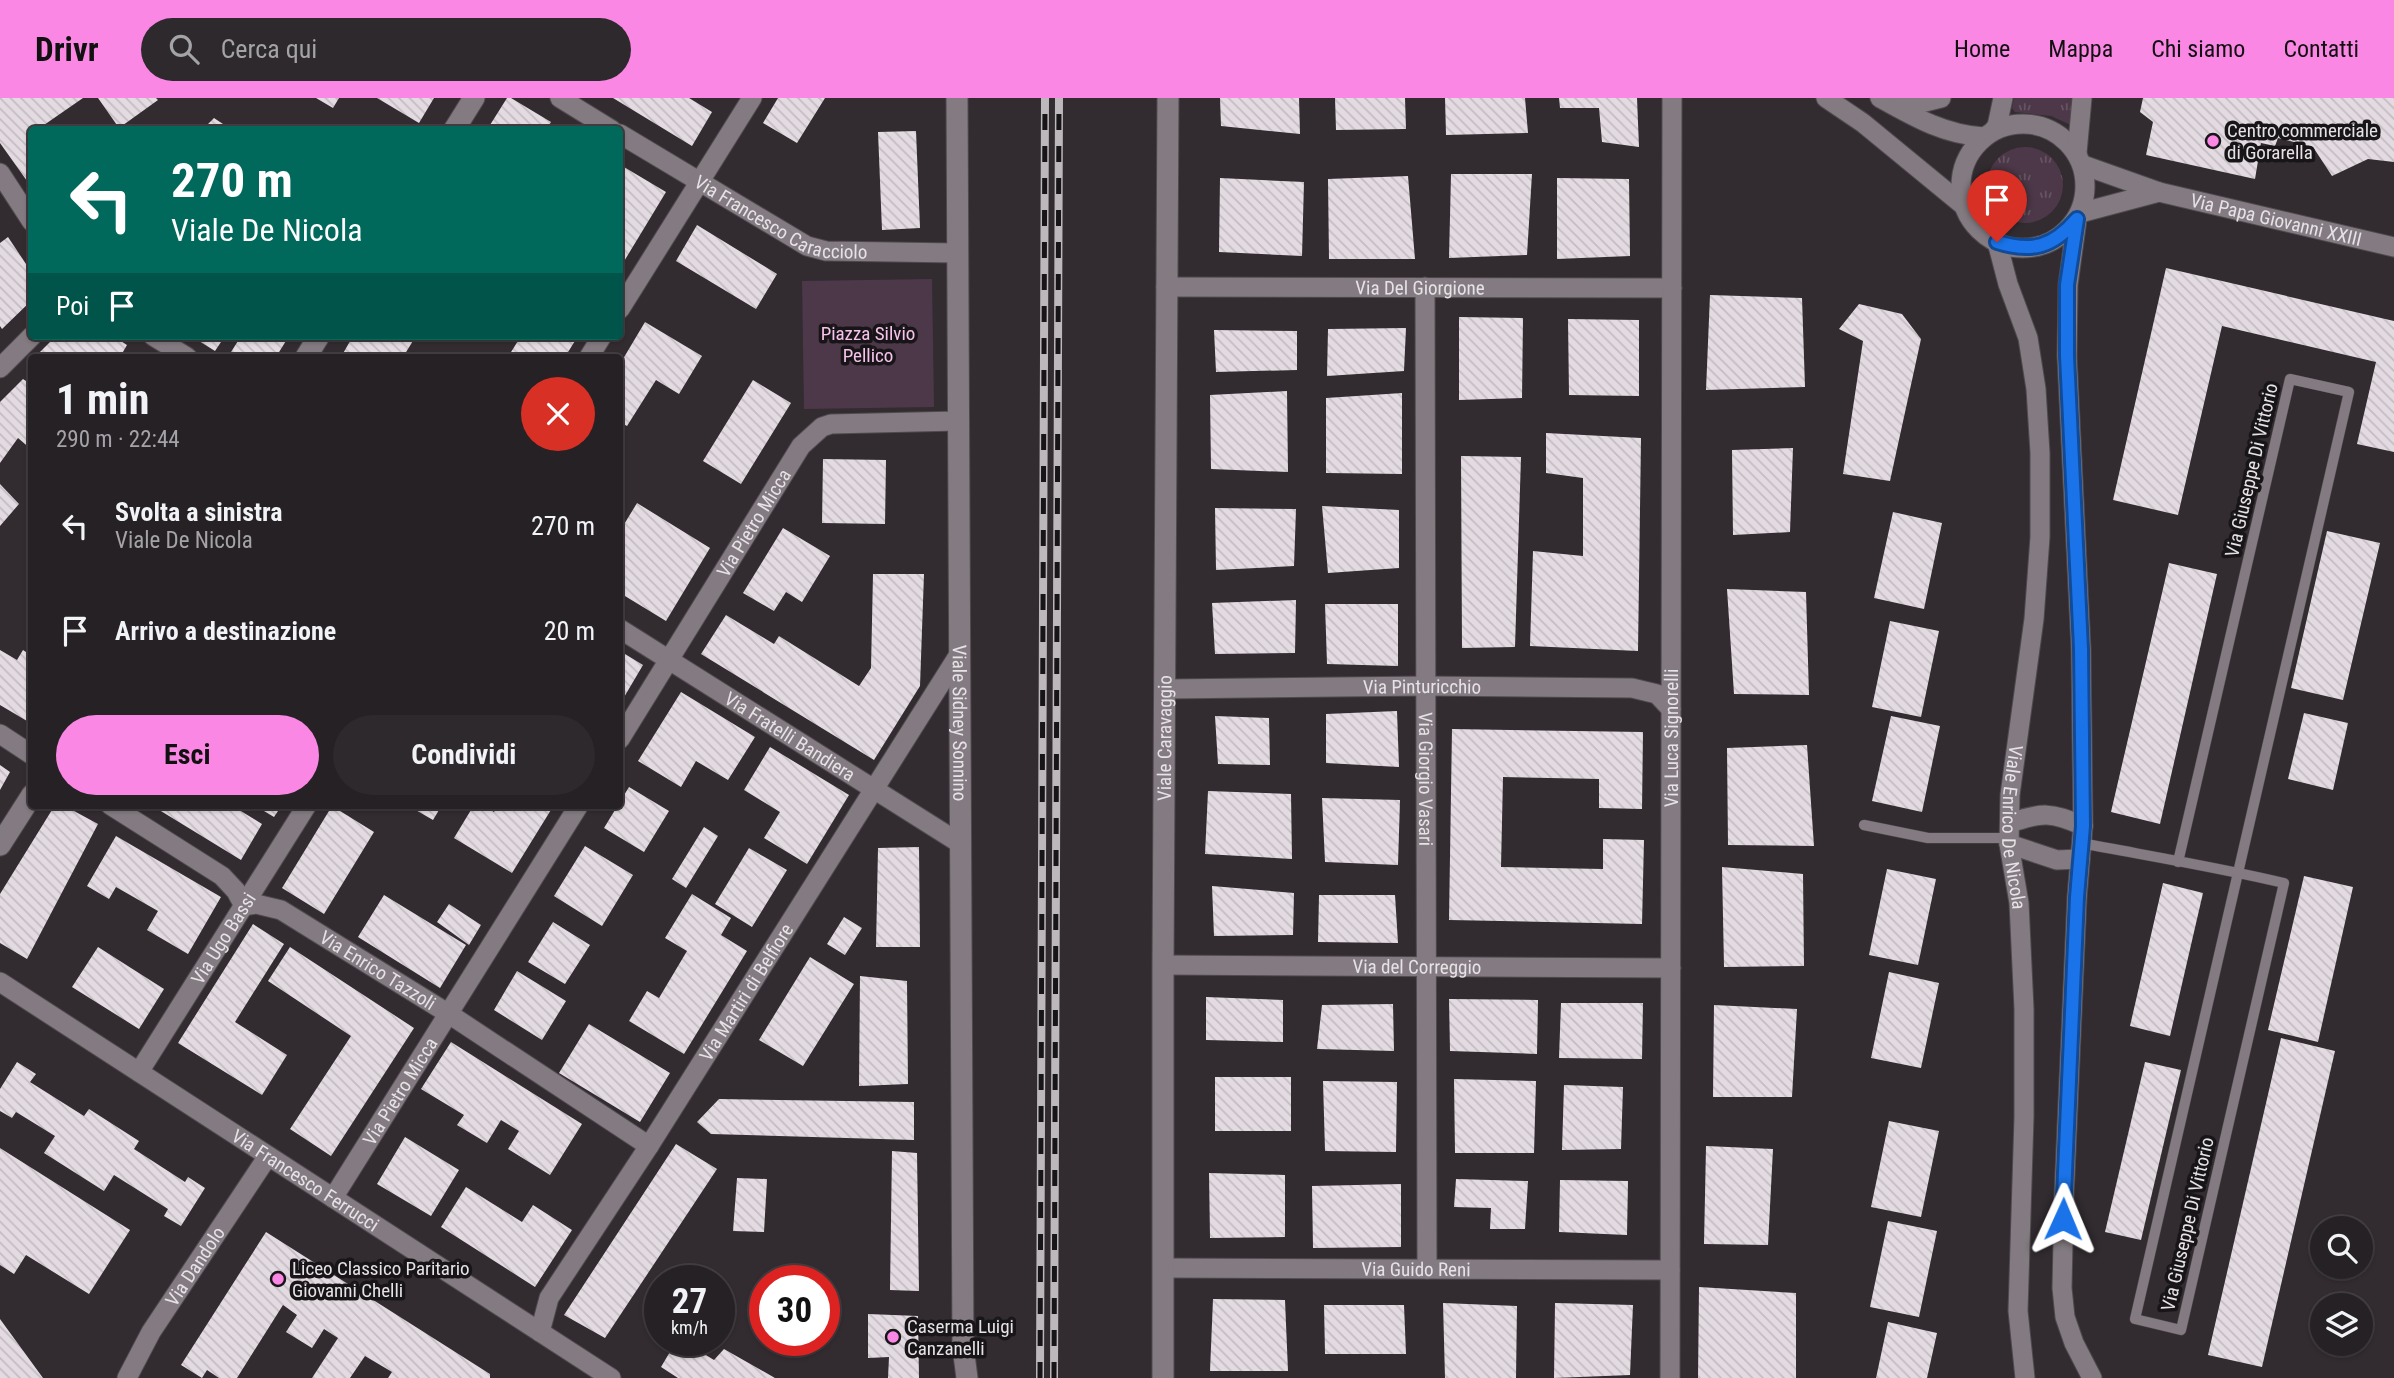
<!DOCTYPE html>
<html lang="it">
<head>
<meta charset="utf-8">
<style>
  body { margin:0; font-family:"Roboto Condensed",sans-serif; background:#2e292d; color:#f1f3f6; height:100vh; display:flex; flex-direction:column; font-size:26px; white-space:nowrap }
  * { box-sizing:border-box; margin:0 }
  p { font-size:23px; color:#a4a3a7 }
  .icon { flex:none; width:38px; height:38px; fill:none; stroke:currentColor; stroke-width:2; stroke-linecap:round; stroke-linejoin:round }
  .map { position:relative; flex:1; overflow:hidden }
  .drawer { position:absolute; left:28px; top:256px; width:595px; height:455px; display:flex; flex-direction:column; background:#262125; border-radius:7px; box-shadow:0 2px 5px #0004,0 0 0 2px #423e42 }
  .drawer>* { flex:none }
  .banner { position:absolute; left:28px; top:28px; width:595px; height:214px; border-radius:7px; box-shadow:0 2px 5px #0004,0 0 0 2px #423e42; background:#00695c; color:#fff; overflow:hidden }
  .fabs { position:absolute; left:2310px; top:1118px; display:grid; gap:14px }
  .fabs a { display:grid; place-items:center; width:63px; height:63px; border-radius:50%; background:#262125; box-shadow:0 2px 5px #0004,0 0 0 2px #423e42; font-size:35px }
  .speed { position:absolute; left:644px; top:1167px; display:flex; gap:14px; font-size:35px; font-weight:700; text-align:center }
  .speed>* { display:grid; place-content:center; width:91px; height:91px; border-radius:50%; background:#262125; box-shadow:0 2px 5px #0004,0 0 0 2px #423e42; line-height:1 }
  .speed small { font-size:18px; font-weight:400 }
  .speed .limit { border:10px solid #d22; background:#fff; color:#111 }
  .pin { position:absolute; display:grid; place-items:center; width:60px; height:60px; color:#fff; margin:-72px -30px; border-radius:50% 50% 50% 0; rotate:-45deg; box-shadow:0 0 7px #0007 }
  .pin .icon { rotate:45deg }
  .me { position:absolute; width:77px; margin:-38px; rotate:1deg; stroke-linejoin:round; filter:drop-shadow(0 0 5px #0008) }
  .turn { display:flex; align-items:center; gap:24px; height:147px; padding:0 28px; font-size:32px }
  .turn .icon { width:91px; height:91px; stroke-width:2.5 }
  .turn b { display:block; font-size:49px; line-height:60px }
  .then { display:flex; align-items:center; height:66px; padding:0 28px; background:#0003; gap:14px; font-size:26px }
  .round { display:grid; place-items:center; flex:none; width:74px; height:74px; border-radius:37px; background:#2e292d }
  .head { display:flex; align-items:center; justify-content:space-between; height:119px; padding:0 28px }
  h1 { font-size:42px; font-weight:700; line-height:52px }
  .button { display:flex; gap:14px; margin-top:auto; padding:14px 28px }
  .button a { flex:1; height:80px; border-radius:42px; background:#fb87e5; color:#111; font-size:28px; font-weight:700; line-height:80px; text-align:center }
  .button a+a { background:#2e292d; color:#f1f3f6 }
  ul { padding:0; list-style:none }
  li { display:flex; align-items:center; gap:21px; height:105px; padding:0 28px }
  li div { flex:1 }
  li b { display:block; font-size:26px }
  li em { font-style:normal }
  header { display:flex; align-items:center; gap:42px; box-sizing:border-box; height:98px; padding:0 35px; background:#fb87e5; color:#111 }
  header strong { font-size:33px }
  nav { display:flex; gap:38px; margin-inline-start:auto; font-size:24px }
  .search { width:490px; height:63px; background:#2e292d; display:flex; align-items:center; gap:18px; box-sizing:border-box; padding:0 24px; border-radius:38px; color:#a4a3a7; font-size:26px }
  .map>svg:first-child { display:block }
  .grass { fill:url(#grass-tufts) }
  .green { fill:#4c3848 }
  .building { fill:url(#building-back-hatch) }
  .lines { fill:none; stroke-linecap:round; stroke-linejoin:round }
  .lane-casing { stroke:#4f4a4e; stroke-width:11 }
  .street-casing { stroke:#4f4a4e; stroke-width:21 }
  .secondary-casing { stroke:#4f4a4e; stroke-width:23 }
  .lane { stroke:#837b81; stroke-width:10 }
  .street { stroke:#837b81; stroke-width:19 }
  .secondary { stroke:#837b81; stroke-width:21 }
  .rail-casing { stroke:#bcb8bb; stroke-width:8 }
  .rail { stroke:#181518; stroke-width:5; stroke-dasharray:16; stroke-linecap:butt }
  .route-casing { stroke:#114b97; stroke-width:18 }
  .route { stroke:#1a73e8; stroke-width:12 }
  .poi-dot { fill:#fb87e5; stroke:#181518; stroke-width:2.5 }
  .labels { text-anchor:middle; stroke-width:7; stroke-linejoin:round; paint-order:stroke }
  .poi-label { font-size:19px; fill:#e6e2e5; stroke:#181518; text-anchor:start }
  .street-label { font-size:19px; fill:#e6e2e5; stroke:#181518 }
  .park-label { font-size:19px; fill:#f7c2eb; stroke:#181518 }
</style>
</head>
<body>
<header>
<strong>Drivr</strong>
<div class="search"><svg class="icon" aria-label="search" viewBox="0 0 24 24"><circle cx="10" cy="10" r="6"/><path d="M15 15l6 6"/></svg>Cerca qui</div>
<nav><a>Home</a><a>Mappa</a><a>Chi siamo</a><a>Contatti</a></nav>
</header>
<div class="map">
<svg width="2394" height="1280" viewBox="0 0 2394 1280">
  <defs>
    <pattern id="grass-tufts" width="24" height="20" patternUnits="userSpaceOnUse" patternTransform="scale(1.75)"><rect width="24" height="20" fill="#4c3848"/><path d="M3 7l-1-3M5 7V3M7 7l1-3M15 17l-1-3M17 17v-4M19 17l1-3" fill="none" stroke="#665462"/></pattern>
    <pattern id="building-back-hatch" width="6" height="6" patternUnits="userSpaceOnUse" patternTransform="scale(1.75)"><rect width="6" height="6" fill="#e3dbe1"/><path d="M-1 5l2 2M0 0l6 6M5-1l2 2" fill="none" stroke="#c3bdc2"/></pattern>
  </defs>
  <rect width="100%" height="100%" fill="#322c31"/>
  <path class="grass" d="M2014 0H2072L2071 27 2051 18 2015 14 2012 10Z
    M1987 87a38 38 0 1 1 76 0a38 38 0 1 1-76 0Z"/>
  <path class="green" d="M932 181 934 309 804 311 802 183Z"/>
  <path class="building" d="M0 0H83L44 27 47 32H32V90L0 45Z
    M98 0H156L158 2 119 30Z
    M316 0H339L333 10Z
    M377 0H434L419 25Z
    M507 0H511L551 24 546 32H497L490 27Z
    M613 0H689L712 14 692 48Z
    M778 0H825L797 45 763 25Z
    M1220 0H1299L1300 36 1221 28Z
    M1335 0H1405L1406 31 1336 32Z
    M1445 0H1525L1528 35 1446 37Z
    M1559 0H1637L1639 49 1602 44 1599 10H1560Z
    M2143 0H2394V64L2368 61 2332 78 2313 49 2278 40 2275 48 2261 45 2255 81 2146 57 2153 24 2140 14Z
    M214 20 232 32H202Z
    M916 33 920 130 882 132 878 34Z
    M624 69 666 94 620 170V77Z
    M1451 76H1532L1527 157 1449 160Z
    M1408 78 1415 161H1329L1328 81Z
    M1220 80 1304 84 1302 158 1219 154Z
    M1557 80 1629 81 1630 158 1557 161Z
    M697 127 777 176 756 211 676 163Z
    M8 139 32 175V202L2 231 0 228V145Z
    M2166 170 2394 223V354L2357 346 2376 264 2222 228 2178 417 2113 402Z
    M1710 197 1802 200 1805 289 1706 292Z
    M1859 206 1902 216 1921 241 1890 383 1843 376 1863 243 1839 231Z
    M1459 219 1523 220 1522 300 1459 302Z
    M1568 221 1639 222V298L1569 297Z
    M645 224 702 258 679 296 656 282 627 328 620 324V266Z
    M1406 230 1404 273 1327 278 1328 231Z
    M1214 232 1297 233V272L1216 274Z
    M56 238H113L127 247 120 259 36 258Z
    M191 238H225L215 253Z
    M241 238H289L276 259H228Z
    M353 238H416L403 259H341Z
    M521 238H578L565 259H508Z
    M23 281 32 287V352L18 340 0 365V304Z
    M753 282 791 305 741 386 703 363Z
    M1287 293 1288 374 1211 371 1210 297Z
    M1402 295V376L1326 375V300Z
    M1546 335 1641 340 1638 553 1530 548 1533 453 1583 458V380L1546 375Z
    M1793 350 1790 434 1733 437 1732 352Z
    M1461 358 1521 359 1515 549 1462 550Z
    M823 361 886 362 885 426 822 425Z
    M0 386 19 406 0 428Z
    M637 405 710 450 666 523 620 495V433Z
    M1322 408 1399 412V470L1328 475Z
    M1215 410 1296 411 1294 468 1216 472Z
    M1893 414 1942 425 1924 511 1874 500Z
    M783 430 830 458 802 504 786 494 774 513 743 495Z
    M2327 433 2380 445 2343 602 2291 590Z
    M2169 465 2217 476 2160 726 2111 714Z
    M873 476H924L920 588 874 662 701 556 726 517 774 546 779 538 859 588 871 570Z
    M1727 491 1806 494 1809 597 1734 596Z
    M1296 502 1295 555 1215 556 1212 505Z
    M1325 506H1398V568L1327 566Z
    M1890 523 1939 533 1921 619 1872 609Z
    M0 552 17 562 23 552 32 558V626L0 607Z
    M620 553 643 567 620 606Z
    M681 594 755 639 728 682 696 663 681 689 638 663Z
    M1397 613 1399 669 1326 665V616Z
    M2304 615 2348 625 2333 692 2288 681Z
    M1215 618 1269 620 1270 667 1218 666Z
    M1891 618 1940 628 1922 714 1872 703Z
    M1452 631 1643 634 1642 711 1599 710V681L1503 679 1501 769 1603 771V741L1644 742 1642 826 1449 822Z
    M1807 647 1814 748 1728 747 1727 650Z
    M770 649 849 697 807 766 764 740 780 714 744 692Z
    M0 667 10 674 0 692Z
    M629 689 669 713 644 754 604 730Z
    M1208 693 1291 696 1292 761 1205 756Z
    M1322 700 1400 702 1398 767 1325 764Z
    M55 707H63L98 726 27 861 0 845V796Z
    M151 707H231L262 726 241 762Z
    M254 707H282L274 719Z
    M407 707H442L433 722Z
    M474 707H483L494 714 498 707H554L512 775 454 740Z
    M332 708 374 734 324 816 282 790Z
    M704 729 718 738 686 790 672 781Z
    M116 738 221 799 188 856 147 832 158 813 116 789 109 801 87 788Z
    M585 748 633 777 602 828 554 798Z
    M919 749 920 849H876L878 750Z
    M749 750 787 772 752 829 715 806Z
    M1722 769 1803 776 1804 868 1724 869Z
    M1887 771 1936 781 1918 867 1869 857Z
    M2304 778 2353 789 2318 944 2268 932Z
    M2163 785 2203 795 2170 938 2130 928Z
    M1212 788 1294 795 1293 837 1214 838Z
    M692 796 731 820 721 837 747 853 684 956 629 923 647 893 659 900 687 853 665 840Z
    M384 797 466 847 440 890 358 839Z
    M1319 797H1395L1398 845 1318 844Z
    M449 806 481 827 469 847 437 824Z
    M844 819 862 830 845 857 827 846Z
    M553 824 590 847 565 886 528 864Z
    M253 826 284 846 235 924 287 957 262 997 178 945Z
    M98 849 164 891 139 931 72 889Z
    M290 849 414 930 331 1058 290 1031 351 938 268 883Z
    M810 859 854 886 803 968 759 942Z
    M517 873 566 903 542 942 494 912Z
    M1889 874 1939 885 1921 970 1871 960Z
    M860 878 907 883 908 986 859 988Z
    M1206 899 1283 902V944L1206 942Z
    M1449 901 1538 902 1537 956 1450 953Z
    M1561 905H1643L1642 961 1559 960Z
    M1393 906 1394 953 1317 951 1322 907Z
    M1714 907 1797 911 1792 999H1713Z
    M589 926 670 975 640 1024 559 975Z
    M2281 940 2335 953 2262 1269 2208 1257Z
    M451 944 582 1026 550 1077 508 1051 519 1033 501 1022 487 1045 457 1027 464 1017 421 991Z
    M17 964 36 976 30 984 84 1018 89 1011 139 1043 134 1051 185 1084 188 1079 205 1090 181 1128 164 1118 168 1111 114 1077 104 1093 44 1055 55 1038 16 1014 12 1020 0 1013V991Z
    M2145 964 2181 972 2141 1142 2105 1134Z
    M1215 979H1291V1033H1215Z
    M1454 981 1536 983 1534 1055H1455Z
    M1323 983 1397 984 1396 1054 1325 1053Z
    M1564 987 1623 989 1621 1051 1562 1052Z
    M719 1001 914 1004V1042L711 1036 697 1024Z
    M1889 1023 1939 1033 1921 1119 1871 1109Z
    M405 1039 459 1072 431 1118 377 1086Z
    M676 1046 717 1071 605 1240 564 1217Z
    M1706 1048 1773 1051 1768 1147 1704 1146Z
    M0 1050 130 1132 89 1196 26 1157 14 1176 0 1167Z
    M892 1053 917 1055 919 1193 890 1192Z
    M1209 1075 1285 1077V1139L1210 1140Z
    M737 1080 767 1081 764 1134 733 1133Z
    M1456 1081 1528 1083 1525 1131H1490L1491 1110 1454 1109Z
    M1560 1082 1628 1083 1627 1137 1559 1134Z
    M1401 1086V1149L1313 1150 1312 1088Z
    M466 1089 522 1124 533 1107 572 1132 535 1189 441 1129Z
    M1888 1123 1937 1133 1919 1219 1870 1209Z
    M266 1134 490 1276V1280H388L392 1274 365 1258 350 1280H312L338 1240 324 1231 312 1250 286 1234 297 1217 283 1207 237 1280H219L207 1272 202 1280 181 1267Z
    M1699 1189 1796 1195V1280H1698Z
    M1213 1201 1285 1202 1288 1273H1210Z
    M1443 1205 1517 1208 1516 1280H1445Z
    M1555 1205 1633 1207 1630 1277 1554 1280Z
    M1324 1207H1404L1406 1256H1325Z
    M868 1216 918 1218 919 1280H888L889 1259 868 1260Z
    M0 1221 43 1280H0Z
    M1888 1224 1937 1235 1927 1280H1876Z
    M677 1242H681L714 1262 724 1251 775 1280H678L661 1269Z"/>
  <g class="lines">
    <defs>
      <path id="lane" d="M1864 727 1928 740H2009
        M2081 745C2149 758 2217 769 2284 785L2181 1232 2135 1221 2349 294 2290 281 2178 764"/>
      <g id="street">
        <path d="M560 0 612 32"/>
        <path d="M1826 0 1863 25 1964 108"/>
        <path d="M1880 0C1914 19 1945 37 1984 39"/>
        <path d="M1899 0 1925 4 1941 0"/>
        <circle cx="2023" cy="88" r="62"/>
        <path d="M1993 33 1997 28 2003 0"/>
        <path id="s1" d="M620 36 807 148 826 153 957 155"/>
        <path d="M2077 55 2082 0"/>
        <path id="s2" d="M2083 67 2159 94 2394 149"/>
        <path d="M0 75 32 124"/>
        <path d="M2080 115 2159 94"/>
        <path d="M2077 121 2068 187 2067 258 2081 551 2083 728 2077 799 2064 1098 2062 1190 2065 1219 2074 1245 2092 1280"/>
        <path id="s3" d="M1997 144 2008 186 2028 240 2036 291 2040 355V439L2034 521 2010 697 2009 746 2019 805 2024 911V1019L2018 1213 2025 1280"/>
        <path id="s4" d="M1166 189 1672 190"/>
        <path id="s5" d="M1425 189 1427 1171"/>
        <path d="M620 211 752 0"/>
        <path d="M153 238 187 259"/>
        <path d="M589 259 602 238"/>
        <path d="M0 270 32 238"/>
        <path id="s6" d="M620 531 961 746"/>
        <path id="s7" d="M1166 591 1426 588 1632 590 1657 596 1671 611"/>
        <path d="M0 636 32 657"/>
        <path id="s8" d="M620 641 801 348 822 329 831 326 958 323"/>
        <path id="s9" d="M110 707 222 778 236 793 244 808 256 806 281 812 449 916 649 1048"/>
        <path d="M2010 725C2041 714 2053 714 2083 728"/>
        <path d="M2009 746 2057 762 2080 761"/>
        <path id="s10" d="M1163 867 1671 870"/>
        <path id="s11" d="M0 884 611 1280"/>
        <path id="s12" d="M139 974 307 707"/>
        <path id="s13" d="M333 1100 579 707"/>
        <path id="s14" d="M1164 1170 1670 1172"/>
        <path id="s15" d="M540 1234 549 1200 649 1048 958 558"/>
        <path id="s16" d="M127 1280 151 1234 268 1058"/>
        <path id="s17" d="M1670 1280 1672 0"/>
      </g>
      <g id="secondary">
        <path id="s18" d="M957 0 963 1249 967 1280"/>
        <path d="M454 32 474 0"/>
        <path d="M306 259 319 238"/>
        <path d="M0 747 32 697"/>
        <path id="s19" d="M1163 1280V867L1168 0"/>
      </g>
    </defs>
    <use href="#lane" class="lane-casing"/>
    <use href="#street" class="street-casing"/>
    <use href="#secondary" class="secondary-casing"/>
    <use href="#lane" class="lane"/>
    <use href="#street" class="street"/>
    <use href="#secondary" class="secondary"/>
    <defs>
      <path id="rail" d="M1040 1280 1045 0
        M1054 1280 1059 0"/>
    </defs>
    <use href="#rail" class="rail-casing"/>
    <use href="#rail" class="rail"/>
  </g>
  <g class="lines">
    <defs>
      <path id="route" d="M1997 144C2032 155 2053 149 2077 121L2067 187V258L2081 551 2083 728 2077 799 2063 1121"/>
    </defs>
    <use href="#route" class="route-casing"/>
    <use href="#route" class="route"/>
  </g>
  <g class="poi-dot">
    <circle cx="2213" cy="43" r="7"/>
    <circle cx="278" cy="1181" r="7"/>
    <circle cx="893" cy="1239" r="7"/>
  </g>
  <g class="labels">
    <g class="poi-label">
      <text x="2227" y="39">Centro commerciale<tspan x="2227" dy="22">di Gorarella</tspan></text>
      <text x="292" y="1177">Liceo Classico Paritario<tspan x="292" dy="22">Giovanni Chelli</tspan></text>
      <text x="907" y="1235">Caserma Luigi<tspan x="907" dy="22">Canzanelli</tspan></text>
    </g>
    <g class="street-label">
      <text dy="7" stroke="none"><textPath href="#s1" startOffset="184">Via Francesco Caracciolo</textPath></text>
      <text dy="7" stroke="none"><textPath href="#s2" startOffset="201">Via Papa Giovanni XXIII</textPath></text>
      <text dy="7" stroke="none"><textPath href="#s4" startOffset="254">Via Del Giorgione</textPath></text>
      <text transform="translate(2251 372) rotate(-77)" y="7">Via Giuseppe Di Vittorio</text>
      <text dy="7" stroke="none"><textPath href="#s8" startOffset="254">Via Pietro Micca</textPath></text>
      <text dy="7" stroke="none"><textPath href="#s7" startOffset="256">Via Pinturicchio</textPath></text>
      <text dy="7" stroke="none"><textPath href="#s18" startOffset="625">Viale Sidney Sonnino</textPath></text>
      <text dy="7" stroke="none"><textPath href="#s6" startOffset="201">Via Fratelli Bandiera</textPath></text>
      <text dy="7" stroke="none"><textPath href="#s19" startOffset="640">Viale Caravaggio</textPath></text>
      <text dy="7" stroke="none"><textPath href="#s17" startOffset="640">Via Luca Signorelli</textPath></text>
      <text dy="7" stroke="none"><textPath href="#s5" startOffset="492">Via Giorgio Vasari</textPath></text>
      <text dy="7" stroke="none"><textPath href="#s3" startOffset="593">Viale Enrico De Nicola</textPath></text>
      <text dy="7" stroke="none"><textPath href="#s12" startOffset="158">Via Ugo Bassi</textPath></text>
      <text dy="7" stroke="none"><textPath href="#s10" startOffset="254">Via del Correggio</textPath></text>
      <text dy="7" stroke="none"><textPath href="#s9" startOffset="322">Via Enrico Tazzoli</textPath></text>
      <text dy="7" stroke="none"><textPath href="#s15" startOffset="399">Via Martiri di Belfiore</textPath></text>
      <text dy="7" stroke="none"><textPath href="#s13" startOffset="126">Via Pietro Micca</textPath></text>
      <text dy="7" stroke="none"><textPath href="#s11" startOffset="364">Via Francesco Ferrucci</textPath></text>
      <text transform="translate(2187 1126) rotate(-77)" y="7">Via Giuseppe Di Vittorio</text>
      <text dy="7" stroke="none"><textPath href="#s16" startOffset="131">Via Dandolo</textPath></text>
      <text dy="7" stroke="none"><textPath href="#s14" startOffset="252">Via Guido Reni</textPath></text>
    </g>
    <g class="park-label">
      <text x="868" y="242">Piazza Silvio<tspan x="868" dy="22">Pellico</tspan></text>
    </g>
  </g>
</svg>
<div class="fabs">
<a><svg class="icon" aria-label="search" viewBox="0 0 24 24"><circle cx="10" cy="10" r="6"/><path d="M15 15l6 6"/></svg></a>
<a><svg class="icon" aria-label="layers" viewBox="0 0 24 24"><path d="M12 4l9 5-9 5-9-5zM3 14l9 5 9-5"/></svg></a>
</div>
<div class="speed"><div>27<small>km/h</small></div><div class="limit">30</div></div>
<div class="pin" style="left:1997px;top:144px;background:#d93025"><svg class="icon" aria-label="arrive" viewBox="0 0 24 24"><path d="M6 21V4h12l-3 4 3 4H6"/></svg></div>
<svg class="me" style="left:2063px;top:1121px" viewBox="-20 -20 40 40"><path d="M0-17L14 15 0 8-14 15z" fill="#1a73e8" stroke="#fff" stroke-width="4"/></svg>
<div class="banner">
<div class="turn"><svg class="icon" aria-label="left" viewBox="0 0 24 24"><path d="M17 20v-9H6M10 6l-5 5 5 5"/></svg><div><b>270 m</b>Viale De Nicola</div></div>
<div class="then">Poi<svg class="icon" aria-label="arrive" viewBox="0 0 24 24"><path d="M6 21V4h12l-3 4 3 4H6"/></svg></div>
</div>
<section class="drawer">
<div class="head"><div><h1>1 min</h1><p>290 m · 22:44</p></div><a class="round" style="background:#d93025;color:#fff"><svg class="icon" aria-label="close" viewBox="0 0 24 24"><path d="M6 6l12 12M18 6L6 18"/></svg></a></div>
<ul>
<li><svg class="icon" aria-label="left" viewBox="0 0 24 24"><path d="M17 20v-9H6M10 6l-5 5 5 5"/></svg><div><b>Svolta a sinistra</b><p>Viale De Nicola</p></div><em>270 m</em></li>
<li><svg class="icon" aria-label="arrive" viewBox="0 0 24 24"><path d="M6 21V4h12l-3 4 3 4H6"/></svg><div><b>Arrivo a destinazione</b></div><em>20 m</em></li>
</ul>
<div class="button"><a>Esci</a><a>Condividi</a></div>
</section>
</div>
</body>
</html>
